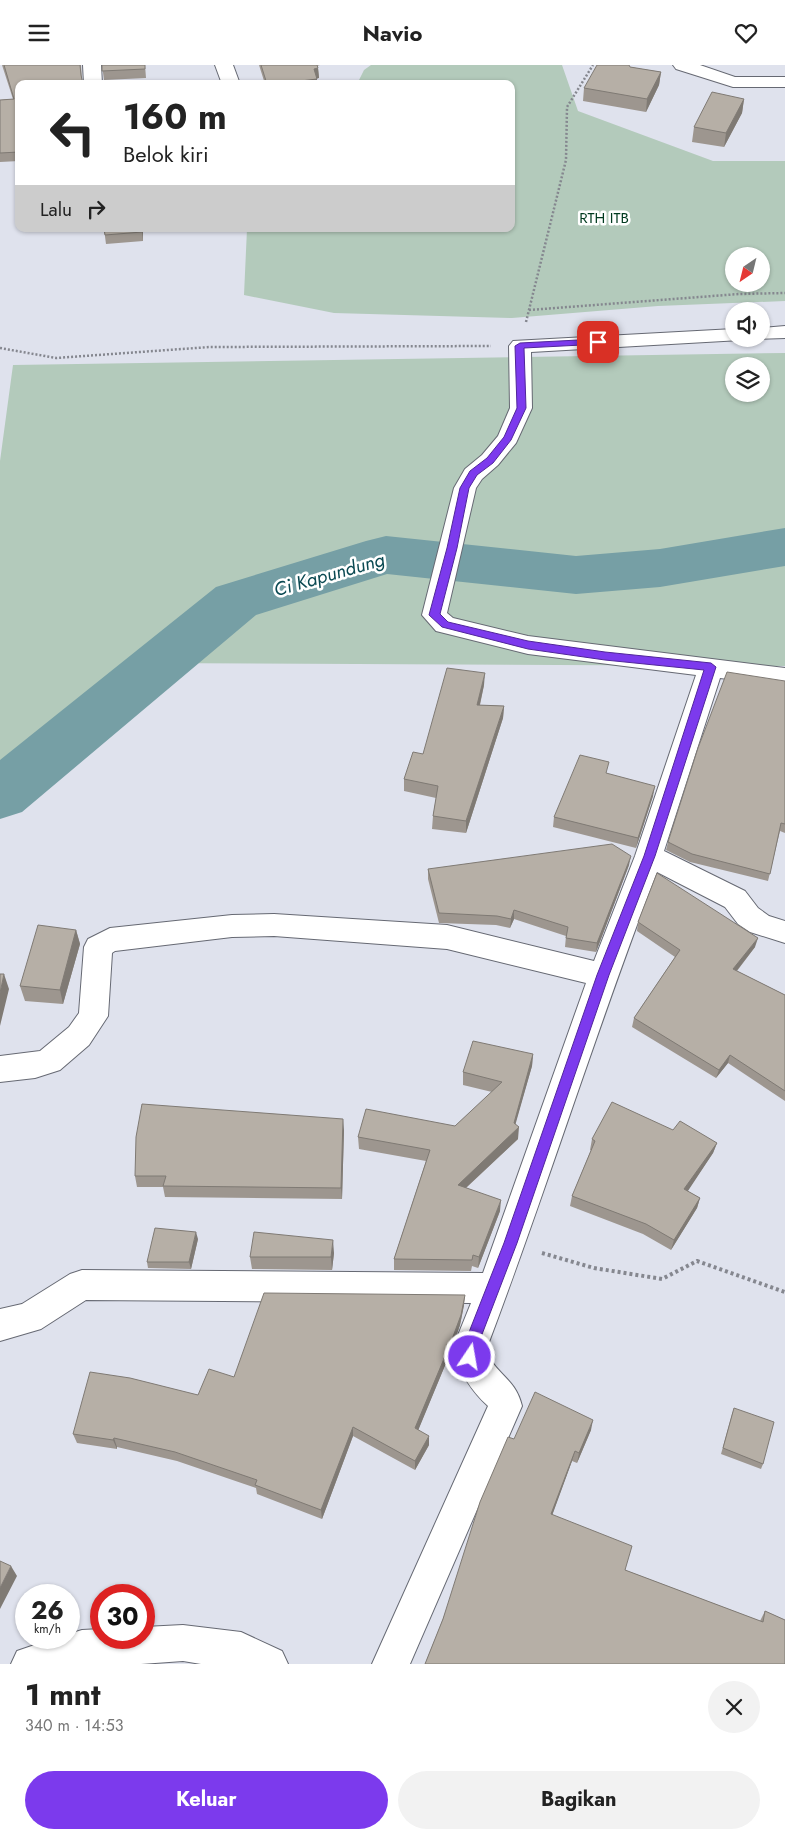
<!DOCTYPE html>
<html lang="id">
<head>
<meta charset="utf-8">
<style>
  body { margin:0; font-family:Jost,sans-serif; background:#f2f2f2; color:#222; height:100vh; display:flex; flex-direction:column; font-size:19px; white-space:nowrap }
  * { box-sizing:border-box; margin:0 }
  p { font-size:16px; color:#767676 }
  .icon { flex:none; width:28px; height:28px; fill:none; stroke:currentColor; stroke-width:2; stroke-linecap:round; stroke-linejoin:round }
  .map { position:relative; height:1599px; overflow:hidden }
  .side { display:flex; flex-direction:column; background:#fff; flex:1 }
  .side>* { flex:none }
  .banner { position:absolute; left:15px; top:15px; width:500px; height:152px; border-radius:10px; box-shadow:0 1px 4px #0004; background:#fff; color:#222; overflow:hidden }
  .needle { width:32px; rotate:215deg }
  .fabs { position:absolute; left:725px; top:182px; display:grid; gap:10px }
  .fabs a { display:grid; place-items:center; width:45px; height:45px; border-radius:50%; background:#fff; box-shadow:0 1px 4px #0004; font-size:25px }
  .speed { position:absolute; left:15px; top:1519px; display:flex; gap:10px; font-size:25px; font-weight:700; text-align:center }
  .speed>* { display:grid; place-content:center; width:65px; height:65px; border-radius:50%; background:#fff; box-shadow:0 1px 4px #0004; line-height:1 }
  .speed small { font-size:12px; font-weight:400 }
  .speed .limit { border:8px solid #d22; background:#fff; color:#111 }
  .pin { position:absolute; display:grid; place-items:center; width:42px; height:42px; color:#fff; margin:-21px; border-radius:10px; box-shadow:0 2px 8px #0006 }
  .me { position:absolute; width:55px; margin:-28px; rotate:12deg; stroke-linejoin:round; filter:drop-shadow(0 0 4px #0008) }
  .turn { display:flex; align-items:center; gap:18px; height:105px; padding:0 25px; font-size:22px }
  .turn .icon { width:65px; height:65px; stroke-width:2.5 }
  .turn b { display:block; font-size:35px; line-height:42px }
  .then { display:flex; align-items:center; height:48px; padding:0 25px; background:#0003; gap:10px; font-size:19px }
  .round { display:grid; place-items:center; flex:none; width:52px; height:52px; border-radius:26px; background:#f2f2f2 }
  .head { display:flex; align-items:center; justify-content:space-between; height:85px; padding:0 25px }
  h1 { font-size:30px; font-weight:700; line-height:38px }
  .action { display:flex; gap:10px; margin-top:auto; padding:10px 25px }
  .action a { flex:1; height:58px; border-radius:30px; background:#7c3aed; color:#fff; font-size:20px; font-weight:700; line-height:58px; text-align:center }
  .action a+a { background:#f2f2f2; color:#222 }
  header { display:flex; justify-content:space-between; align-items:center; height:65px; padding:0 25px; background:#fff; font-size:22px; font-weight:700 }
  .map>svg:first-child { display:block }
  .green { fill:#b3cabb; fill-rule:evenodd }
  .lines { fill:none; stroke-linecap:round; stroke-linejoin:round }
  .river { fill:#769fa5; fill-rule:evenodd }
  .minor-casing { stroke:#666973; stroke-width:2 }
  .path-far1 { stroke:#85878f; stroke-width:2.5; stroke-dasharray:2 2; stroke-linecap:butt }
  .path { stroke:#85878f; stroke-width:4; stroke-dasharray:3 3; stroke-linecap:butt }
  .minor { fill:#fff; fill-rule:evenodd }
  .wall { fill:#9d968f }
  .shaded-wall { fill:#7f7a74 }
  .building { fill:#b6afa6; stroke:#7f7a74 }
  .route { fill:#7c3aed; stroke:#51269a }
  .labels { text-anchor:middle; stroke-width:5; stroke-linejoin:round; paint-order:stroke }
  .far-park-label { font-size:15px; fill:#003a1f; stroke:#fff }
  .water-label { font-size:19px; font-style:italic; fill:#0a4952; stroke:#fff }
</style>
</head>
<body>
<header><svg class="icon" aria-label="menu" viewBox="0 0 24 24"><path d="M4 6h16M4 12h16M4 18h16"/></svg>Navio<svg class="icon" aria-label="heart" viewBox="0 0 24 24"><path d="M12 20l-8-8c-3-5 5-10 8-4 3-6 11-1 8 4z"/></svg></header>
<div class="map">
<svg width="785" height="1599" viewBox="0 0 785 1599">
  <rect width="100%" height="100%" fill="#dfe2ed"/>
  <path class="green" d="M371 0H562L578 46 713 96H785V236L658 241 512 253 334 248 244 230 247 164H511V19H357L364 5ZM734 191H761V219H734Z
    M785 288V601L140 598 0 705V396L13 300ZM734 301H761V329H734Z"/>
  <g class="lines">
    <path class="river" d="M785 463V501L660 522 576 529 387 509 256 550 22 747 0 754V695L216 522 366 476 386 471 576 491 660 484Z"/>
    <defs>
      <path id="minor" d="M83 0H101L102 19H84Z
        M215 0H233L240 19H222Z
        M673 0H700L735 12H785V22H733L676 4Z
        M785 261V273L755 274H761V263Z
        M734 264V274L741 275 531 287 532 343 516 378 498 400 482 414 476 423 447 548 453 553 528 571 785 603V621L720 613 664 786 745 826 758 843 769 851 785 856V878L750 867 738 859 725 842 657 807C596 965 546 1127 486 1285 495 1310 515 1312 522 1341L410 1599H372L488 1341C470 1325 460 1307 452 1285L471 1238 86 1235 41 1264 0 1276V1244L22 1239 70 1209 82 1205 483 1208 586 918 447 884 274 871 232 872 115 886 112 888 108 951 89 980 60 1005 35 1013 0 1017V991L40 986 69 962 79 948 84 882 88 874 110 863 232 850 274 849 447 860 594 896 635 791 696 610 528 589 436 566 422 550 454 423 465 404 482 390 498 371 510 343 509 281 513 276Z
        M183 1560 241 1567 282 1586 288 1599H201L183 1596 141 1599H11L17 1586 58 1572H69V1569L82 1565 101 1564V1572H144V1562Z"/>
    </defs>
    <use href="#minor" class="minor-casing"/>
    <path class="path-far1" d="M529 245 739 229 785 228
      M526 257 566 95 567 42 593 0
      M0 283 56 293 210 282 491 281"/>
    <path class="path" d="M542 1188 594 1203 662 1214 697 1196 785 1227"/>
    <use href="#minor" class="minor"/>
  </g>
  <path class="wall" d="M2 0H81L82 16 19 19V96L0 97V35L13 34Z
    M102 0H145L146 13 104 15Z
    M259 0H320L317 1 318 3 319 13H317V19H265Z
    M630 2 661 7 659 20 646 47 583 36 584 23Z
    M744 34 742 48 724 82 692 77 694 62Z
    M104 164H143V176L106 179Z
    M785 616V768L780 766 768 816 690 797 666 785 668 777Z
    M484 620 480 640 504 641 503 653 466 768 432 764 433 751 436 733 404 726V714L423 689Z
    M607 709 653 731 636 783 553 762 554 752Z
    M629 800 596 887 565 882 566 871 514 854 510 863 496 860 439 858 428 814V804Z
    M638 857 755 882 737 906 785 930V1036L728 998 716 1013 632 962 634 953 675 892 637 866Z
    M76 865 80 879 63 939 25 936 20 921Z
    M533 989 532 1001 515 1059 518 1074 466 1123 500 1146 478 1203 472 1201 471 1206 394 1205V1194L426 1096 359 1084 358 1072 455 1061 492 1027 463 1020V1007Z
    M344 1065 342 1134 165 1132 163 1122H137L135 1111Z
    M673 1065 717 1078 713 1088 687 1126 700 1133 697 1143 671 1185 643 1169 570 1141 572 1131 591 1085H590L592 1074Z
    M198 1174 191 1204 148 1203 147 1197Z
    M334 1188 332 1205 252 1204 250 1192Z
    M464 1240 460 1260 451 1286 418 1365 429 1380 415 1405 353 1371 322 1454 257 1429 256 1423 177 1396 117 1382V1384L77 1378 73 1369 198 1330 234 1312Z
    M734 1343 763 1399 761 1404 721 1389 732 1349Z
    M591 1365 577 1398 572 1396 552 1450 625 1505 760 1556 765 1546 785 1555 425 1599 514 1374Z"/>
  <path class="shaded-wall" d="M318 3 319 13 314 14V4Z
    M661 7 659 20 646 47 647 34Z
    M317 14V19H276Z
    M744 34 742 48 724 82 726 68Z
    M142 164H143V176L142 167Z
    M485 608 484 620 477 652V640Z
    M504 641 503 653 466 768V756Z
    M655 721 653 731 636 783 638 773Z
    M631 791 629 800 596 887 597 878Z
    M514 845V854L510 863 511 854Z
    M76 865 80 879 63 939 60 925Z
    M758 873 755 882 731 913 733 904Z
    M4 909 9 924 0 961V928Z
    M533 989 532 1001 513 1068 519 1062 518 1074 457 1131 458 1120 514 1058Z
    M730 990 728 998 716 1013 719 1005Z
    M343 1054 344 1065 342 1134 341 1123Z
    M717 1078 713 1088 682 1135 684 1124Z
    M700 1133 697 1143 671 1185 674 1175Z
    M501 1135 500 1146 478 1203 479 1192Z
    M196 1167 198 1174 191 1204 189 1197Z
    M333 1175 334 1188 332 1205 331 1192Z
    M465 1230 464 1240 460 1260 451 1286 415 1373V1363Z
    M593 1355 591 1365 577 1398 579 1388Z
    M353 1362V1371L322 1454 321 1445Z
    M429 1371V1380L415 1405V1396Z
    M114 1373 117 1382V1384L113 1375Z
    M575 1386 572 1396 549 1459 551 1449Z
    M11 1501 17 1511 0 1544V1523Z"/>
  <path class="building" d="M4 0H80L81 10 83 19H19V87L0 88V35L14 34Z
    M102 0H145V4L102 6Z
    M261 0H317L318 3 314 4 317 14 276 19H267Z
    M597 0H629L630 2 661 7 647 34 584 23Z
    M712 27 744 34 726 68 694 62Z
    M104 164H142V167L105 170Z
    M447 603 485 608 477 640 504 641 466 756 433 751 438 721 404 714 413 687 423 689Z
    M727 607 785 616V759L781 758 770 809 692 789 668 777 698 683Z
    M580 690 609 697 606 708 655 721 638 773 554 752Z
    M612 779 631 791 597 878 566 873 568 862 514 845 511 854 497 851 439 848 428 804Z
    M657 808 758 873 733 904 785 930V1026L730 990 719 1005 634 953 680 885 638 857Z
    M38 860 76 865 60 925 20 921Z
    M0 909H4L0 928Z
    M473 976 533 989 514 1058 519 1062 458 1120 501 1135 479 1192 473 1190 472 1195 394 1194 430 1085 358 1072 366 1044 455 1061 502 1017 463 1007Z
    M612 1037 673 1065 680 1056 717 1078 684 1124 700 1133 674 1175 646 1159 572 1131 595 1076 592 1074Z
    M142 1039 343 1054 341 1123 163 1121 166 1111H135L136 1072Z
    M155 1163 196 1167 189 1197H147Z
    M254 1167 333 1175 331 1192H250Z
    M264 1228 465 1230 461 1250 451 1277 415 1363 429 1371 415 1396 353 1362 321 1445 255 1420 257 1415 175 1387 114 1373 113 1375 73 1369 90 1307 130 1313 198 1330 209 1304 234 1312Z
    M535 1327 593 1355 579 1388 575 1386 551 1449 632 1481 625 1505 763 1557 765 1546 785 1555V1599H425L443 1554 480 1437 508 1372 514 1374Z
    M734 1343 774 1357 763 1399 723 1383Z
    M0 1496 11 1501 0 1523Z"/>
  <path class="route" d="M598 274 602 277 601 279 524 283 526 343 511 375 493 398 477 410 469 423 457 483 440 549 448 557 528 576 605 587 711 598 716 602 655 791 609 910 517 1178 476 1285 475 1297 470 1299 465 1297 462 1285 504 1178 597 910 644 791 704 605 605 595 528 584 442 562 429 550 447 483 460 423 470 406 487 393 504 372 517 343 515 281 520 278Z"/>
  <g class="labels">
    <g class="far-park-label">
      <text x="604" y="158">RTH ITB</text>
    </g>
    <g class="water-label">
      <text transform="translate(329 509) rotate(-16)" y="7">Ci Kapundung</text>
    </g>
  </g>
</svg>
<div class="fabs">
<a><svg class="needle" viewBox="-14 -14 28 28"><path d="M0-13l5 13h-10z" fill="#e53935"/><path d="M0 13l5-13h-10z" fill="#767676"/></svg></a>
<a><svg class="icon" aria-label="sound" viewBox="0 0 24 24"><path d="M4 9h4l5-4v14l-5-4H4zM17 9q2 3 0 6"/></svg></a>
<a><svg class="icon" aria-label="layers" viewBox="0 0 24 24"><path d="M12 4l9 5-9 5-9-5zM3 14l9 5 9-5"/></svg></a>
</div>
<div class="speed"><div>26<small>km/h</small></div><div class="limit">30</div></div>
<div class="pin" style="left:598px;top:277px;background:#d93025"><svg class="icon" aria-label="arrive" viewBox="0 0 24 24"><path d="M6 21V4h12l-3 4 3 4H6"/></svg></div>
<svg class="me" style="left:470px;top:1292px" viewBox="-20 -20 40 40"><circle r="17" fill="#7c3aed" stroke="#fff" stroke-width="3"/><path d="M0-11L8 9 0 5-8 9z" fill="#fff"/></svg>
<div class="banner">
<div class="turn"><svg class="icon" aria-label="left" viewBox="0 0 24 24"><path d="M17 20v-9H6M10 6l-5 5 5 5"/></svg><div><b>160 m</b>Belok kiri</div></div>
<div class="then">Lalu<svg class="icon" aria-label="right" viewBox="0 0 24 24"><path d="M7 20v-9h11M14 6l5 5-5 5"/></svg></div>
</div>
</div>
<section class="side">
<div class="head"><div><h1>1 mnt</h1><p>340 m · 14:53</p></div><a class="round"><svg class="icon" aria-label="close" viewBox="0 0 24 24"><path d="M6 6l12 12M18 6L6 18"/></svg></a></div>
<div class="action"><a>Keluar</a><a>Bagikan</a></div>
</section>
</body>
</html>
